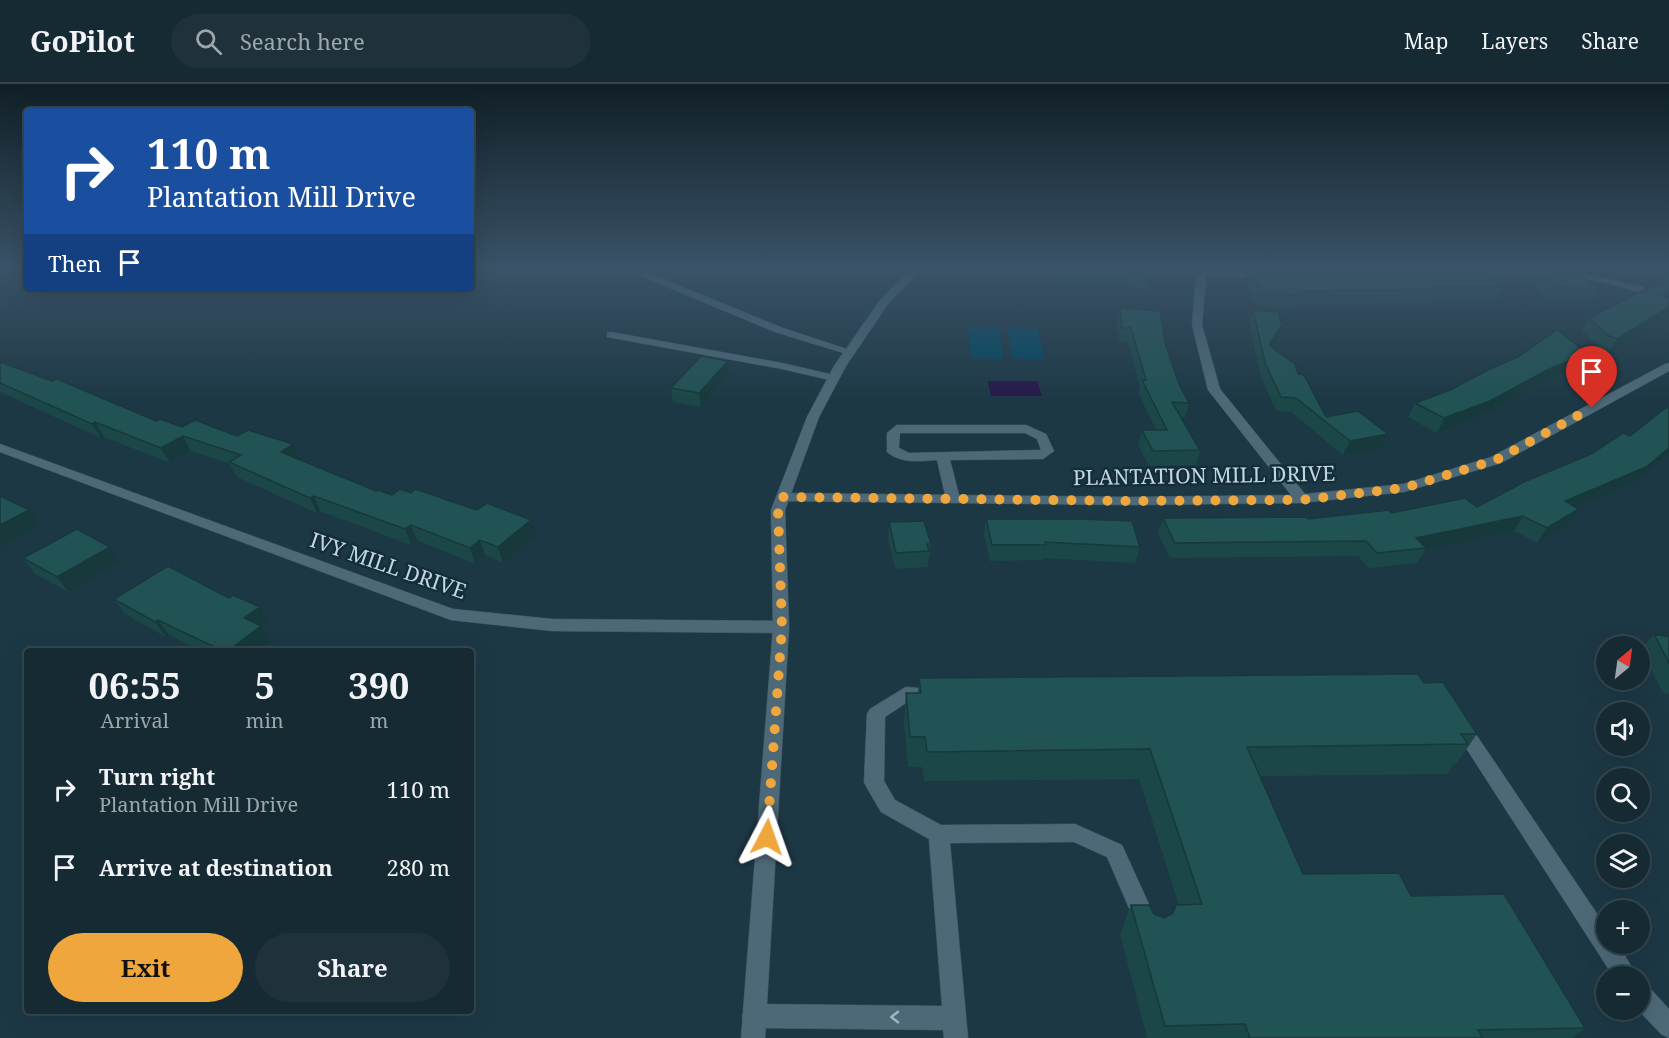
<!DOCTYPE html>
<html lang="en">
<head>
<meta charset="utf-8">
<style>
  body { margin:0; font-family:"Noto Serif",serif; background:#1f323c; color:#f1f3f6; height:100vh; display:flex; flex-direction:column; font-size:22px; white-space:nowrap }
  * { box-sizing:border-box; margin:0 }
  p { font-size:20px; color:#9ea7ac }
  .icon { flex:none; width:33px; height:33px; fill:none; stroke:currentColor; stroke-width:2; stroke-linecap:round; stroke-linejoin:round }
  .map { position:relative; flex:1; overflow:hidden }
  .side { position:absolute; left:24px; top:564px; width:450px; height:366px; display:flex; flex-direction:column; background:#162a34; border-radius:6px; box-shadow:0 6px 24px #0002,0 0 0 2px #35464f }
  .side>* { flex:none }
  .hud { position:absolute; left:24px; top:24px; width:450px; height:183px; border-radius:6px; box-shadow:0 6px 24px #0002,0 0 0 2px #35464f; background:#1a4fa0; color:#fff; overflow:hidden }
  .needle { width:39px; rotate:29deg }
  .tools { position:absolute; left:1596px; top:552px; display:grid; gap:12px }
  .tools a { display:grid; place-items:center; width:54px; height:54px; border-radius:50%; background:#162a34; box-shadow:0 6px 24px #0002,0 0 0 2px #35464f; font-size:30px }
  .pin { position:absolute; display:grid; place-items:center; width:51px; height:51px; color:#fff; margin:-62px -26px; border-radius:50% 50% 50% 0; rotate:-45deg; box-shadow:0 0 6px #0007 }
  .pin .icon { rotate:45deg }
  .me { position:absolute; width:66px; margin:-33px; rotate:4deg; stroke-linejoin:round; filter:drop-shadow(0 0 4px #0008) }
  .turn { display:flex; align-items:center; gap:21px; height:126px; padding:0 24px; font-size:27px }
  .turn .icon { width:78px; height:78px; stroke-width:2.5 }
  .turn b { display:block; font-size:42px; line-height:51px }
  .then { display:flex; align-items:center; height:57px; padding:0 24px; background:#0003; gap:12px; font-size:22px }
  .eta { display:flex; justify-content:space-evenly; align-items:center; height:102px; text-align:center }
  .eta b { font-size:36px; font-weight:700; line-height:42px }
  .cta { display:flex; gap:12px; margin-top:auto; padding:12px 24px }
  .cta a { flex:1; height:69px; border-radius:36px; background:#efa73d; color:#111; font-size:24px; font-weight:700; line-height:69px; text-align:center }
  .cta a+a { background:#1f323c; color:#f1f3f6 }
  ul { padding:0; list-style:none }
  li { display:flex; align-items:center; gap:18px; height:78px; padding:0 24px }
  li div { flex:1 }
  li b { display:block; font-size:22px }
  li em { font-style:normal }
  header { display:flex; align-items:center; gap:36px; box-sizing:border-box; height:84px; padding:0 30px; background:#162a34; border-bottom:2px solid #35464f }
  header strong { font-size:28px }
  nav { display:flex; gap:33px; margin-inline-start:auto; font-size:21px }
  .search { width:420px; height:54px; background:#1f323c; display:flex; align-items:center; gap:15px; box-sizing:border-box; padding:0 21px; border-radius:33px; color:#9ea7ac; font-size:22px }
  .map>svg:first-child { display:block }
  .green { fill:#024760 }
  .water { fill:#271849 }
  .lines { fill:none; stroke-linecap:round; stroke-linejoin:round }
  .service-casing { stroke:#3e5660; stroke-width:1 }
  .minor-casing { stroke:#3e5660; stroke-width:1 }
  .secondary-casing { stroke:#3e5660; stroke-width:1 }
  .service { fill:#4d6978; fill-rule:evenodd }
  .minor { fill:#4d6978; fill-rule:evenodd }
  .secondary { fill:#4d6978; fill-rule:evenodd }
  .wall { fill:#1c4748 }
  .shaded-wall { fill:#17393b }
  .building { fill:#215254; stroke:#17393b; stroke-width:1.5 }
  .oneway { stroke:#a1b5bf }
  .route { stroke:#efa73d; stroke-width:10; stroke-dasharray:0 18 }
  .labels { text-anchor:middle; stroke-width:5; stroke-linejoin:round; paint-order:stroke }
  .street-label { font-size:21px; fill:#c5d5dd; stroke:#132e3b }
</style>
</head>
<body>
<header>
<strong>GoPilot</strong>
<div class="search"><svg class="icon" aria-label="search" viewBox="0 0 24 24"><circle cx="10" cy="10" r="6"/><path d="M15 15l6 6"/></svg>Search here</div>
<nav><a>Map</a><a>Layers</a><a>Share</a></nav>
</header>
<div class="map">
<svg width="1669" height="954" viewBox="0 0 1669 954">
  <rect width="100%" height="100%" fill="#1d3845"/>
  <path class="green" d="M968 243 999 244 1003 275 971 274Z
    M1007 243 1038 245 1044 276 1012 274Z"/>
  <path class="water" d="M988 297H1037L1042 312H991Z"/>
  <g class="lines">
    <defs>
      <path id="service" d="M617 182H631L783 244 856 268 850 271 775 248Z
        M611 248 782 279 838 292 840 294 834 297 782 285 607 253V249Z
        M897 341H1026L1046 350 1054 367 1043 375 950 376 960 415 953 419 946 415 937 376C920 377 901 380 887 368V349ZM900 349H1025L1037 355 1041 366 909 369 899 364Z
        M906 603 931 605 934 610 931 615 909 617 885 633 884 697 895 716 941 741 1075 740 1122 761 1157 838 1154 845 1146 848 1138 845 1107 773 1074 758 950 759 968 954H944L943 946 754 944 746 940 742 932 746 924 754 920 942 922 929 755 881 728 867 704 864 698 867 630 870 625Z
        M1461 635 1467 637 1606 843V860H1618L1637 892H1613L1455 647 1452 642 1455 637Z
        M1640 898 1648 902 1669 925V954L1661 950 1638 926Z"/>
      <path id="minor" d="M1157 182 1265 189 1270 192 1265 195 1206 192 1202 241 1220 305 1305 410 1403 400 1491 373 1665 280 1669 279V287L1501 379 1404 408 1301 419 1132 421 783 417 776 413 783 409 1132 413 1291 411 1208 306 1192 241 1196 191Z
        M1488 183C1551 183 1609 192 1669 211V217C1644 210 1619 202 1593 196 1549 188 1505 188 1460 190L1455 187 1460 184Z
        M0 360 453 525 552 535 781 537 787 539 789 543 787 547 781 549 552 547 451 536 0 368Z"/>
      <path id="secondary" d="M913 182H924L888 220 846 282 819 333 785 426 789 543 765 954H741L773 543 771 426 807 333 834 282 880 216Z"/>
    </defs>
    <use href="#service" class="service-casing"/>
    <use href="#minor" class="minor-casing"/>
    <use href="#secondary" class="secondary-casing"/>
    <use href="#service" class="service"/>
    <use href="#minor" class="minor"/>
    <use href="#secondary" class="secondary"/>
  </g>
  <path class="wall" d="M1007 182H1161L1160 185 1147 205 1087 192 1084 197Z
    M1238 182H1474L1501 203 1495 216H1431L1429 219 1296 220 1294 224 1257 222 1244 196 1247 186 1239 185Z
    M1528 182H1571L1597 205 1590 218 1548 216 1523 191Z
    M1669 193V231L1609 268 1601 265 1582 247 1589 234 1664 202Z
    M1120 224 1165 259 1179 300 1189 319 1185 333H1180L1200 366 1196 381 1149 382 1138 361 1142 346H1156L1139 310 1140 303 1128 258 1119 257 1117 237Z
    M1253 226 1278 254 1272 263 1298 290 1326 333 1381 365 1343 371 1291 328 1276 327 1261 293 1249 239Z
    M728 277 729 290 701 323 673 318 671 304Z
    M0 278 156 337 182 343 300 375 376 407 392 411 411 409 477 426 531 436 536 451 503 479 485 471 475 480 417 456 411 461 320 427 317 429 237 393 230 380 191 367 170 379 104 353 101 354 0 308Z
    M1579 282 1539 299 1483 331 1437 349 1408 333 1415 319Z
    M1669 323V370L1635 398 1576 423 1579 425 1569 440 1537 459 1514 447 1425 466 1417 479 1369 484 1358 472 1170 474 1158 449 1163 434 1308 435 1477 423 1630 352Z
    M986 435 1140 463 1135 479 1043 474V476L990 477 984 451Z
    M889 438 931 460 929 475H928V483L895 485 888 454Z
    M110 463 121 478 68 508 35 490 23 474Z
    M114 515 269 539 262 544 270 558 258 567H200L169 551 166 553 125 530Z
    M1654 550 1669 553V610L1663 609 1641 566Z
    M919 594 1424 599 1477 650 1456 680H1454L1447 690 1260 692 1303 790 1411 812 1585 944 1572 954H1147L1120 850 1131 821 1164 834 1172 829 1176 821H1179L1139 695 924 697 922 683H908L904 639 906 609H918Z"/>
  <path class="shaded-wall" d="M1088 182H1089L1087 192 1084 197 1086 184Z
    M1157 182H1161L1160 185 1147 205 1150 192Z
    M1669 209V220L1661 212Z
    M1669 223V231L1609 268 1617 255Z
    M1282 241 1278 254 1265 274 1269 261Z
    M1587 269 1579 282 1539 299 1483 331 1437 349 1444 334 1547 286Z
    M728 277 729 290 701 323 699 309Z
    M95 338 104 353 101 354 92 340Z
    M1388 350 1381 365 1343 371 1350 357Z
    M183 352 191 367 170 379 161 364Z
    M293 360 300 375 288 383 281 368Z
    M1669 364V370L1635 398 1555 432 1565 417Z
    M314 412 320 427 317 429 310 414Z
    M1579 425 1569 440 1537 459 1547 444Z
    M29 426 40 442 0 463V441Z
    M1523 432 1514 447 1425 466 1426 464 1416 454Z
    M531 436 536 451 503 479 498 463Z
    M411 441 417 456 411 461 405 445Z
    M480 456 485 471 475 480 470 464Z
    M110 463 121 478 68 508 57 493Z
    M260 523 269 539 262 544 270 558 258 567H228L244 534Z
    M158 536 169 551 166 553 155 538Z"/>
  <path class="building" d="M1075 182H1088L1086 184Z
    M1101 182H1157L1150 192Z
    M1394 182H1474L1501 203H1432L1435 206 1296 207 1299 211 1262 209 1248 183 1302 187Z
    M1533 182H1571L1597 205 1555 203Z
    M1655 200 1669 203V209L1661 212 1669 214V223L1617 255 1609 252 1589 234Z
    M1120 224 1160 227 1165 259 1179 300 1189 319 1172 318 1200 366 1153 367 1142 346H1167L1142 296H1146L1131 244H1122Z
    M1253 226 1278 228 1282 241 1269 261 1295 280 1298 290 1304 291 1326 333 1358 327 1388 350 1350 357 1296 314 1281 313 1265 279Z
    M1557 246 1587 269 1547 286 1490 317 1444 334 1415 319 1450 306 1492 284 1518 273Z
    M701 272 728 277 699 309 671 304Z
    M0 278 52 297 57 295 156 337 160 335 182 343 195 336 237 352 248 346 293 360 281 368 376 407 378 406 392 411 400 405 411 409 415 405 477 426 487 419 531 436 498 463 480 456 470 464 411 441 405 445 314 412 310 414 229 378 241 371 183 352 161 364 95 338 92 340 0 299Z
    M1669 323V364L1646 383 1565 417 1579 425 1547 444 1523 432 1416 454 1426 464 1377 469 1366 457 1175 459 1163 434 1306 433 1308 435 1389 426 1391 429 1465 414 1477 423 1526 397 1591 370 1623 349 1630 352 1664 325Z
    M0 412 29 426 0 441Z
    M986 435H1081L1132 437 1140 463 1045 458 1046 461H992Z
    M924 437 931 460H927L929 467 896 469 889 438Z
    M77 445 110 463 57 493 23 474Z
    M168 482 229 514 233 511 260 523 244 534 261 542 228 567H223L158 536 155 538 114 515Z
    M1654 550 1669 553V579Z
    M1418 590 1424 599 1443 598 1477 650H1461L1468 660 1247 663 1303 790 1399 789 1411 812 1504 810 1585 944 1478 946 1483 954H1250L1245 940 1165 942 1131 821H1149L1154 830 1164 834 1173 829 1176 821 1202 820 1150 665 927 668 925 653H910L906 609H921L919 594Z"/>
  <defs><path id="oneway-chevron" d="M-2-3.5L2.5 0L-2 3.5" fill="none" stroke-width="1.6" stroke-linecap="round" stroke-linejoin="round" transform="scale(1.5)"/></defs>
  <use class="oneway" href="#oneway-chevron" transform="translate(895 933) rotate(-180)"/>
  <linearGradient id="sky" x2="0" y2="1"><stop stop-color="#101f26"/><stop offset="0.58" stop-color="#3a5368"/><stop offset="1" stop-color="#3a5368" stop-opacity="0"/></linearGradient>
  <rect width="1669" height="316" fill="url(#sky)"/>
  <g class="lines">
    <path class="route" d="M767 753 782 543 778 426 783 413 1132 417 1301 416 1404 404 1496 376 1592 324"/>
  </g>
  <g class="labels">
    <g class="street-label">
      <text transform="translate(1204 392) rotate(-1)" y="7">PLANTATION MILL DRIVE</text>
      <text transform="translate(388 482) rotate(19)" y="7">IVY MILL DRIVE</text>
    </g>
  </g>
</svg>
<div class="tools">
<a><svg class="needle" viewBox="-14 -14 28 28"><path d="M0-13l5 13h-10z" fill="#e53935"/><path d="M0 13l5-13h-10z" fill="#9ea7ac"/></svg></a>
<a><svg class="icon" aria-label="sound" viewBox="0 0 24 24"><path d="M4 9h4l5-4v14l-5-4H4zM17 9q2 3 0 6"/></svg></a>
<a><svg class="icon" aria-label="search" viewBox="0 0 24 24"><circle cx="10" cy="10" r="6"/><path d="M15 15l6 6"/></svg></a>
<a><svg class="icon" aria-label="layers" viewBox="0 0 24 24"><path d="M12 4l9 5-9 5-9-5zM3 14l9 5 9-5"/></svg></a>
<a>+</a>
<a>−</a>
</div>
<div class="pin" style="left:1592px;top:324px;background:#d93025"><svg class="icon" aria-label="arrive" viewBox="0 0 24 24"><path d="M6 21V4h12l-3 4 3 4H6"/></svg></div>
<svg class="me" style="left:767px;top:753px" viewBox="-20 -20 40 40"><path d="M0-17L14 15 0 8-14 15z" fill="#efa73d" stroke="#fff" stroke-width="4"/></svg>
<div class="hud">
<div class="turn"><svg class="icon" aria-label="right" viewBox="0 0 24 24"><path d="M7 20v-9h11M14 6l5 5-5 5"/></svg><div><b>110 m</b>Plantation Mill Drive</div></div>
<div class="then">Then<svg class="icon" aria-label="arrive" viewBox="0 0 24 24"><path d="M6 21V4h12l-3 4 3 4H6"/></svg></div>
</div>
<section class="side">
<div class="eta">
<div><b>06:55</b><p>Arrival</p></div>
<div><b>5</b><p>min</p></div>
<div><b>390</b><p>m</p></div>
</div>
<ul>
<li><svg class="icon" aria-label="right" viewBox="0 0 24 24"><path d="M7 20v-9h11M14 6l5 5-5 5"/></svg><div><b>Turn right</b><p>Plantation Mill Drive</p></div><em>110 m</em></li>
<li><svg class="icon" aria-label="arrive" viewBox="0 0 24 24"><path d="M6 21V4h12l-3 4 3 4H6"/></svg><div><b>Arrive at destination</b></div><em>280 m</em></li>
</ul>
<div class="cta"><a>Exit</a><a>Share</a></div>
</section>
</div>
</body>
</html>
